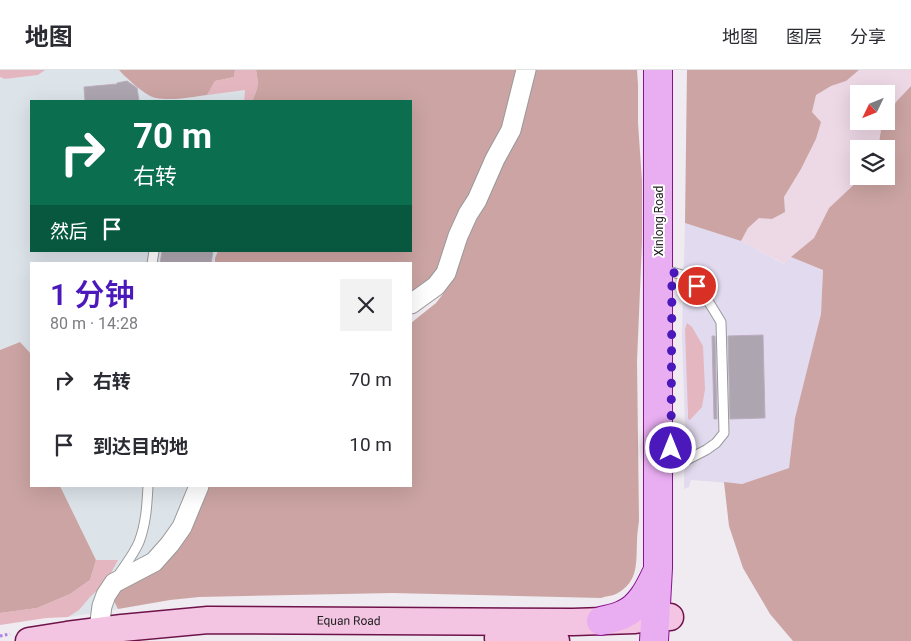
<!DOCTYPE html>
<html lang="zh">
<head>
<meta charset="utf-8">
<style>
  body { margin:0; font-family:Roboto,"Noto Sans SC",sans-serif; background:#f2f2f3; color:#2b2b33; height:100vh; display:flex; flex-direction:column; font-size:19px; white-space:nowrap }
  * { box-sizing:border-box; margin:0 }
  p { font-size:16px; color:#7c7c81 }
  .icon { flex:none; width:28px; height:28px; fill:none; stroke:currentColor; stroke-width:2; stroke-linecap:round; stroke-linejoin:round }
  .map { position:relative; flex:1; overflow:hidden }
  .details { position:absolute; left:30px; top:192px; width:382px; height:225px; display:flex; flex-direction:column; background:#fff; border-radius:0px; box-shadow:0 5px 20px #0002 }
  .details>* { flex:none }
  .top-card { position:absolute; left:30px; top:30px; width:382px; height:152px; border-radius:0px; box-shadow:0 5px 20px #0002; background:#0b6e4f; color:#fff; overflow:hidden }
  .needle { width:32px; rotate:227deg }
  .fabs { position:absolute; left:850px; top:15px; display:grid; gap:10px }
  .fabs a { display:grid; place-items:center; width:45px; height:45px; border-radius:0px; background:#fff; box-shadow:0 5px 20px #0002; font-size:25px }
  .pin { position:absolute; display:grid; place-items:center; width:42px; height:42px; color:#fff; margin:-21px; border:2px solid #fff; border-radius:50%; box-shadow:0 1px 5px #0007 }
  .me { position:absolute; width:55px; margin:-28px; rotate:0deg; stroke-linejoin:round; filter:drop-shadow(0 0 4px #0008) }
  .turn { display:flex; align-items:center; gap:18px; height:105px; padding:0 20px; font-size:22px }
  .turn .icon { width:65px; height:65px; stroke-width:2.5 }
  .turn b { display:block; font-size:35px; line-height:42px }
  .then { display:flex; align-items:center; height:48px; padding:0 20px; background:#0003; gap:10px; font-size:19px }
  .round { display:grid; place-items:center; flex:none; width:52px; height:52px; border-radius:0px; background:#f2f2f3 }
  .overview { display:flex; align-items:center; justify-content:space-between; height:85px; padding:0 20px }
  h1 { font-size:30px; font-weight:600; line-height:38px; color:#4a18bb }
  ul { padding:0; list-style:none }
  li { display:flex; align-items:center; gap:15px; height:65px; padding:0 20px }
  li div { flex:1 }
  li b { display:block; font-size:19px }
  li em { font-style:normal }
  header { display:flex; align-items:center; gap:30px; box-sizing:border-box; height:70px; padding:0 25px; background:#fff; border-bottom:1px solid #e1e1e2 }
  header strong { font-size:24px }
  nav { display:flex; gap:28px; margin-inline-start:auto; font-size:18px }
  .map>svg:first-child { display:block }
  .commercial { fill:#e2dbef }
  .industrial { fill:#dce3e9 }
  .farmland { fill:#edd8e5 }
  .grass { fill:#e4b6bf }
  .forest { fill:#cba4a3 }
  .building { fill:#ada5af; stroke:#bcadc1 }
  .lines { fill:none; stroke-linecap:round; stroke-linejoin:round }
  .lane-casing { stroke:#999; stroke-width:11 }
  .street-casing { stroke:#999; stroke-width:21 }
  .secondary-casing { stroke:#6e1349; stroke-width:29 }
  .primary-casing { stroke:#89128d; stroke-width:30 }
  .path { stroke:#ac81ea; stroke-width:3; stroke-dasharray:2.5 2.5; stroke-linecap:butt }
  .lane { stroke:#fff; stroke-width:9 }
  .street { stroke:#fff; stroke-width:19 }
  .secondary { stroke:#f3c5e3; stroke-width:26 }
  .primary { stroke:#e9aef2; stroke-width:28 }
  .route { stroke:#4a18bb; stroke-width:9; stroke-dasharray:0 16.2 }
  .labels { text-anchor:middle; stroke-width:4; stroke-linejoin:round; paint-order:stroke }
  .street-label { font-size:12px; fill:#222; stroke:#fff }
</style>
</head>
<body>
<header>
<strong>地图</strong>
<nav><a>地图</a><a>图层</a><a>分享</a></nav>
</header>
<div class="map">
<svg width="911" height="571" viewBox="0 0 911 571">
  <rect width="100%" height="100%" fill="#f0eaf1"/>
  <path class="commercial" d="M685 153 741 171 784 194 791 187 823 200 821 244 795 348 789 398 742 414 691 410 689 417 684 419 685 355 682 265Z"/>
  <path class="industrial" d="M45 0H119L131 12 233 21 245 20 244 31H31V181H218L215 188V194H31V284L20 272 0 280V7L5 9 38 5Z
    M60 416H193L178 453 114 531 118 539 68 547 79 540 118 490H96Z"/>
  <path class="farmland" d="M859 0H911V16L896 32 886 51V24H859V51H886L881 60 878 79H859V106H863L829 138 814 168 791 187 785 194 741 171 748 158 759 147 772 149 785 142 784 127 801 99 816 69 821 52 812 42 816 25 831 16 846 11Z"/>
  <path class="grass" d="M0 0H45L38 5 5 9 0 7Z
    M235 0H256C259 15 258 18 252 31H244L245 20 207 25 215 11 234 7Z
    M687 253 692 257 703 276 705 319 702 337 690 350 688 349V344L685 259Z
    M96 490H118L111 503 103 515 90 527 79 540 68 547 46 548 0 555V543L37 538 70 524 90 510Z"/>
  <path class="forest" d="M119 0H235L234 7 215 11 207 25C192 27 171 31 156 28 147 27 126 8 119 0Z
    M256 0H520L508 51 442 190 429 214 411 227V194H215V188L218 181H411V31H252C258 18 259 15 256 0Z
    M534 0H637L638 15V53L642 111V172L637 291 639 451C638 458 637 465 637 471 636 493 639 512 616 524 612 526 606 526 601 528L392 523 199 527 170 530 118 539 114 531 115 521 202 427 209 416H411V253L436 233 446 220 453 207 469 163 481 142 493 114Z
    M687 0H859L846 11 831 16 816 25 812 42 821 52 816 69 801 99 784 127 785 142 772 149 759 148 748 158 741 171 685 153Z
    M911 16V571H793L770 544 743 498 729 456 724 412 742 414 789 398 795 348 821 244 823 200 791 187 814 168 829 138 863 106H886V79H878L881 60 896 32Z
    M20 272 31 284V416H60L96 490 90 510 70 524 37 538 0 543V280Z"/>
  <path class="building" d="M127 11 137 18 139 31H85L84 17 117 14V13Z
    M162 181H213L211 194H160Z
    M763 265 765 348 730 349 728 266Z
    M712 266H715L717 349H714Z"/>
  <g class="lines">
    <defs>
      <path id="lane" d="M152 194 154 181
        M671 398 706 380 716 373 724 363 721 252 710 234 697 216 689 207 672 202
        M118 506C125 495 134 484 139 472 146 454 147 435 148 416"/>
      <path id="street" d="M411 234 436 216 446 203 458 166 468 144 477 130 495 89 511 60 526 0
        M96 561 100 551 102 536 106 525 114 513 154 492 170 474 182 457 199 416"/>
      <g id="secondary">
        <path d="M498 568 556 571"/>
        <path id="s1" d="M29 571 67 565 122 558 208 550 573 552 635 550 655 547H670"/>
      </g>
      <path id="primary" d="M601 551C609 549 617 548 624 544 640 537 649 519 656 504
        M654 571 658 498V0"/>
    </defs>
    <use href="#lane" class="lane-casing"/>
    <use href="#street" class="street-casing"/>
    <use href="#secondary" class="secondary-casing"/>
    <use href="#primary" class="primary-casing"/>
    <path class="path" d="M0 566 10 564"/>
    <use href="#lane" class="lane"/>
    <use href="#street" class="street"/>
    <use href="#secondary" class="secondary"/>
    <use href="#primary" class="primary"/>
  </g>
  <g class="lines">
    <path class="route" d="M671 378 672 202 689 208 697 216"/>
  </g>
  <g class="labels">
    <g class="street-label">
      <text transform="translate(659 151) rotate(-90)" y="4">Xinlong Road</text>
      <text dy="4" stroke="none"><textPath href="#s1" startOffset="321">Equan Road</textPath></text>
    </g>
  </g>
</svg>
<div class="fabs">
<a><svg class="needle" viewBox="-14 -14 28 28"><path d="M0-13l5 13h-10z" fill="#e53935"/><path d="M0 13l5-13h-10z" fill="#7c7c81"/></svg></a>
<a><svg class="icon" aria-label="layers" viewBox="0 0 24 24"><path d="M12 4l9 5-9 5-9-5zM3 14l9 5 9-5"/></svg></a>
</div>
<div class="pin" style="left:697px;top:216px;background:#d93025"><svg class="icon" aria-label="arrive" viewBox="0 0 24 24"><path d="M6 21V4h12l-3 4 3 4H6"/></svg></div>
<svg class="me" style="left:671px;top:378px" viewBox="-20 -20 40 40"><circle r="17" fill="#4a18bb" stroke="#fff" stroke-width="3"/><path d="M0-11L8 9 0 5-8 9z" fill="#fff"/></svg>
<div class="top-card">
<div class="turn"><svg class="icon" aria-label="right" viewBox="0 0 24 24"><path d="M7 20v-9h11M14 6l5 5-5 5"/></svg><div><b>70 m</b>右转</div></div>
<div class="then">然后<svg class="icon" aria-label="arrive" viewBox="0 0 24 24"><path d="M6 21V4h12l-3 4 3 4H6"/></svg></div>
</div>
<section class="details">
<div class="overview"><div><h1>1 分钟</h1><p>80 m · 14:28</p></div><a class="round"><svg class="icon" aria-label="close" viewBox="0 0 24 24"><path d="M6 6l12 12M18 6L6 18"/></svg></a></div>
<ul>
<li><svg class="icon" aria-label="right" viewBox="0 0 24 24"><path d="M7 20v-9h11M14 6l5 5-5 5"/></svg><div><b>右转</b></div><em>70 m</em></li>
<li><svg class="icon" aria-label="arrive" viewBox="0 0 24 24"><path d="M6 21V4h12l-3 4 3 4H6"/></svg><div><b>到达目的地</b></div><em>10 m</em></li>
</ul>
</section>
</div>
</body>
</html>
